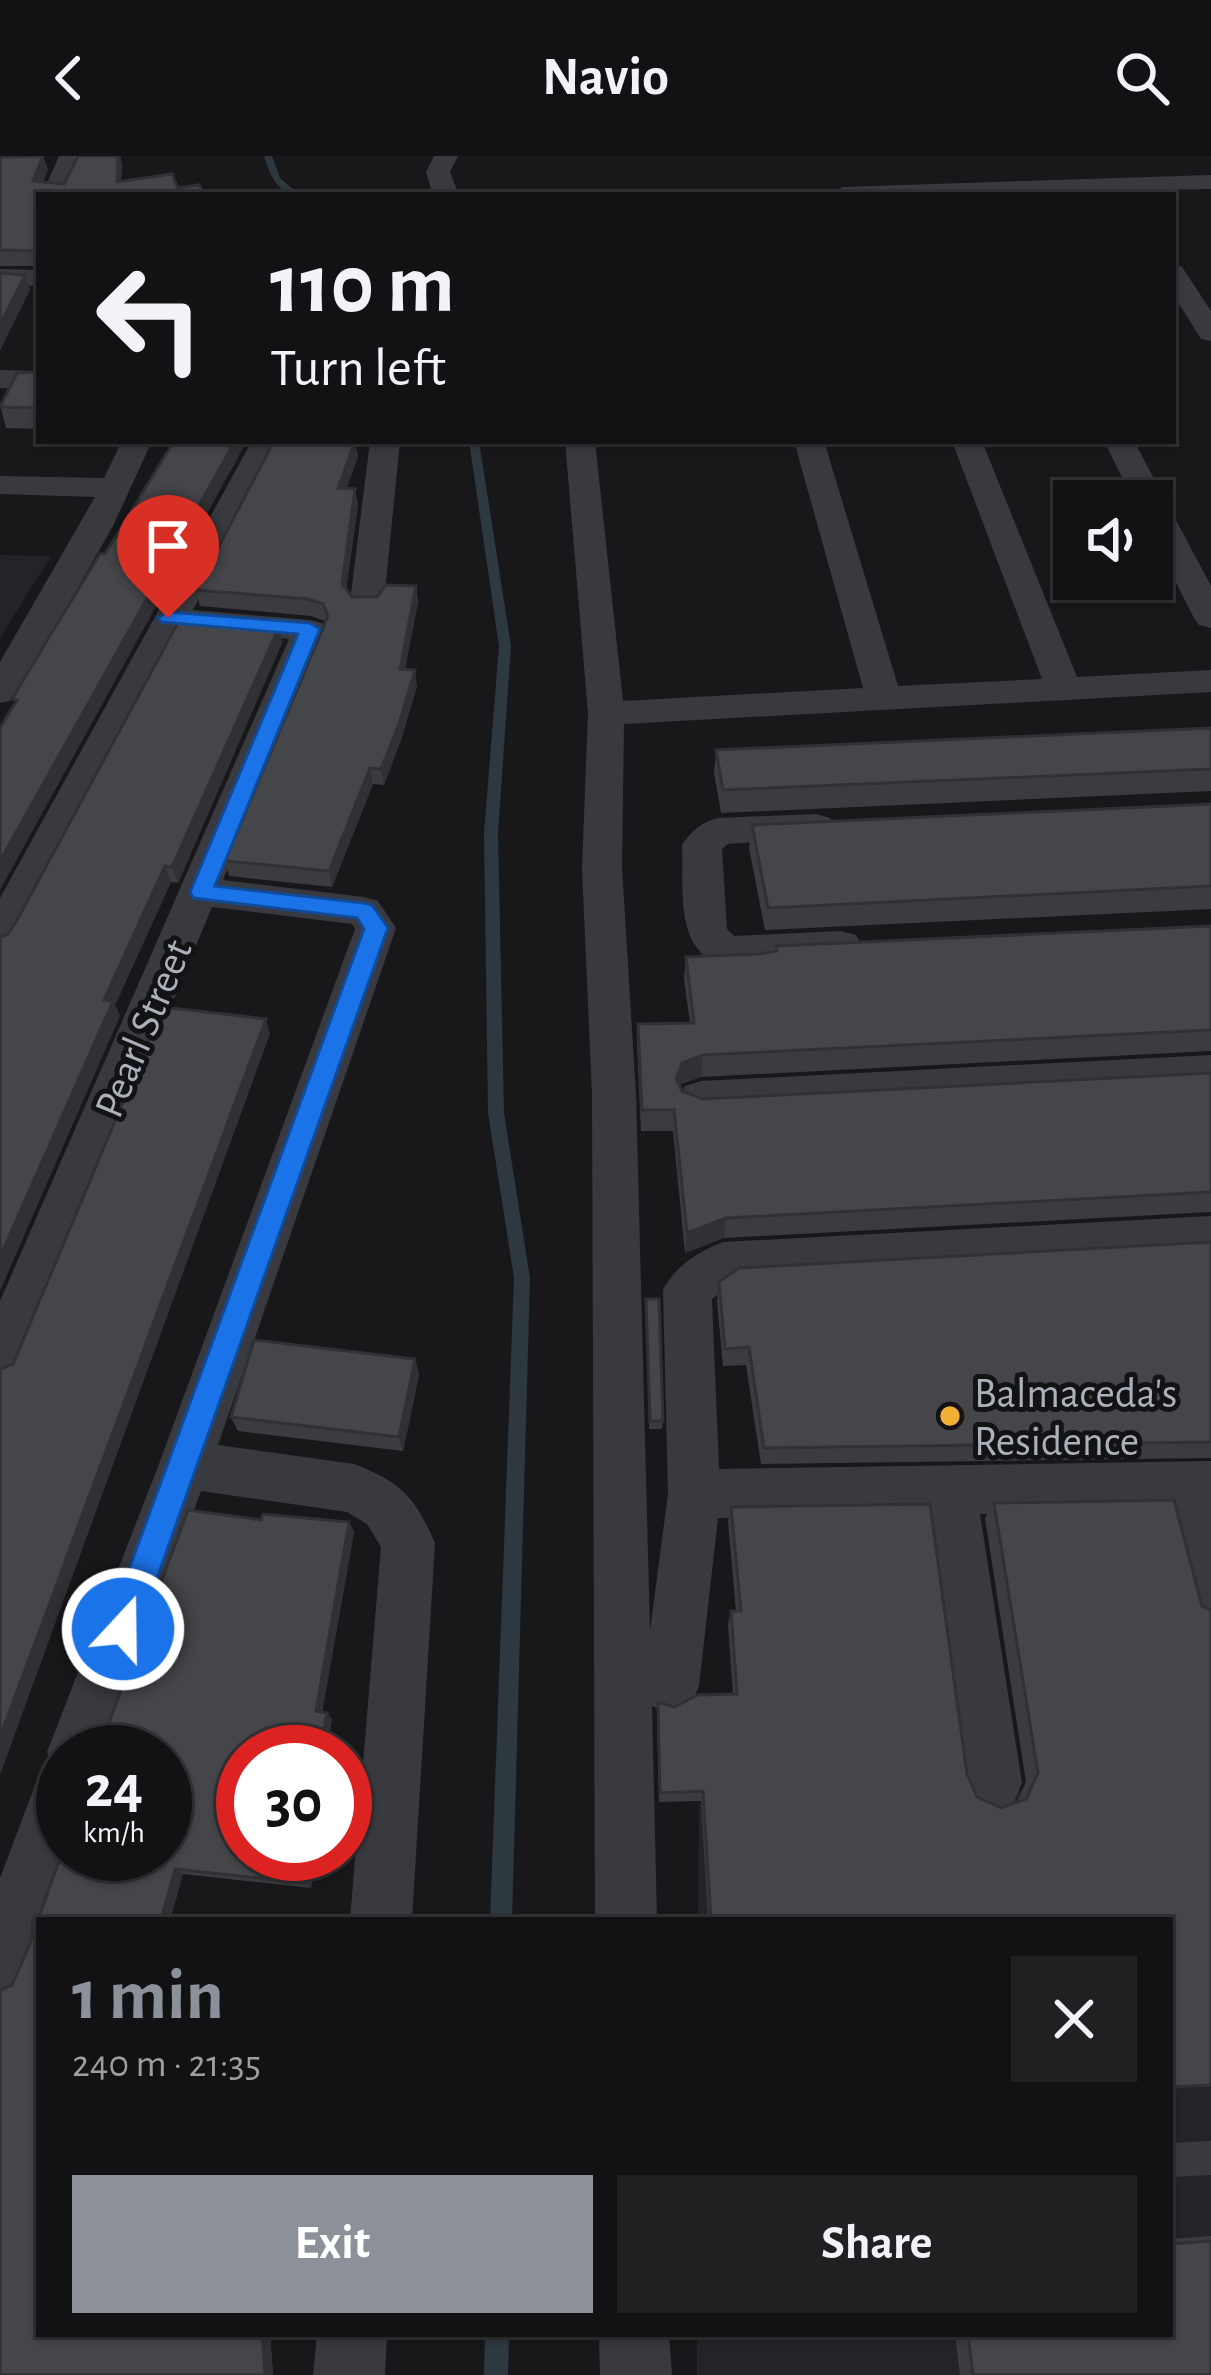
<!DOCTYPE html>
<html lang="en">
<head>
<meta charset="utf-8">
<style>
  body { margin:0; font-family:"Alegreya Sans",sans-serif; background:#1f2022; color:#f1f3f6; height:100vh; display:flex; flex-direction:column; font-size:45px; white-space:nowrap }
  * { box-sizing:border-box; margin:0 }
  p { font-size:39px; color:#9c9ea0 }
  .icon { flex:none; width:66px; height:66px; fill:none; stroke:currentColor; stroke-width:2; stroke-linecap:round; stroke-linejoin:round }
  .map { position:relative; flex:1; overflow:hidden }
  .sheet { position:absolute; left:36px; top:1761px; width:1137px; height:420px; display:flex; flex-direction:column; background:#121214; border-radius:0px; box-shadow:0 3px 9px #0004,0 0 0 3px #313234 }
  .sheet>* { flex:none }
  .banner { position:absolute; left:36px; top:36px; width:1140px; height:252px; border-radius:0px; box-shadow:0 3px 9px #0004,0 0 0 3px #313234; background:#121214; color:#f1f3f6; overflow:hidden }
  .fabs { position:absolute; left:1053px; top:324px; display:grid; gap:24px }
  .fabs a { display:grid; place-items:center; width:120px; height:120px; border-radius:0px; background:#121214; box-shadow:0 3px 9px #0004,0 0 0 3px #313234; font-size:60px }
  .speed { position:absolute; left:36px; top:1569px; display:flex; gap:24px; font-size:60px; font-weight:700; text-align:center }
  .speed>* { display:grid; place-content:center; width:156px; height:156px; border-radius:50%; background:#121214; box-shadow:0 3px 9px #0004,0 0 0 3px #313234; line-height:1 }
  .speed small { font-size:30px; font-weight:400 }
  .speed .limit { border:18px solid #d22; background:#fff; color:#111 }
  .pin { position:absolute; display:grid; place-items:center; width:102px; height:102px; color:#fff; margin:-123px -51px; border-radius:50% 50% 50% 0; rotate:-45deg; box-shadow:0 0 12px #0007 }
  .pin .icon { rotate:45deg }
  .me { position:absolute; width:132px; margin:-66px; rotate:21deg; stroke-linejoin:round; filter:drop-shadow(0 0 9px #0008) }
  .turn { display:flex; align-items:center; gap:42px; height:252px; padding:0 36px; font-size:54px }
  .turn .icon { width:156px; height:156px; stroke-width:2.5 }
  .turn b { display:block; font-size:84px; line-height:102px }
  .round { display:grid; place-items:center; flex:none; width:126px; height:126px; border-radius:0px; background:#1f2022 }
  .head { display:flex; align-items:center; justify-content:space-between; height:204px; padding:0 36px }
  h1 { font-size:72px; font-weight:700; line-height:90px; color:#8c9099 }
  .primary-button { display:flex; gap:24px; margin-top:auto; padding:24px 36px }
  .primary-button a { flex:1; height:138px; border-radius:0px; background:#8c9099; color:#fff; font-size:48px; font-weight:700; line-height:138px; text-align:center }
  .primary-button a+a { background:#1f2022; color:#f1f3f6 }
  header { display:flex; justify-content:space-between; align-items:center; height:156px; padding:0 36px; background:#121214; font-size:54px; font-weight:700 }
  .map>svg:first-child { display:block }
  .built { fill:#242428 }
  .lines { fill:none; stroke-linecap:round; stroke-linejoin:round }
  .stream { fill:#2e383f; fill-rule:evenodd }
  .lane { fill:#393a40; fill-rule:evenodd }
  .street { fill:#393a40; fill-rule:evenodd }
  .wall { fill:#3b3c40 }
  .shaded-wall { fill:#303134 }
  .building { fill:#45464a; stroke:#303134; stroke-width:3 }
  .route { fill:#1a73e8; stroke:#114b97; stroke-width:3 }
  .poi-dot { fill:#f2af38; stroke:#131316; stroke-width:4.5 }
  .labels { text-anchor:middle; stroke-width:10; stroke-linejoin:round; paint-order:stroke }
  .street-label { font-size:42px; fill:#abb0ba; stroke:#131316 }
  .poi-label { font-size:42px; fill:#abb0ba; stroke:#131316; text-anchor:start }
</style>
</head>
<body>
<header><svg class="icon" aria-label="back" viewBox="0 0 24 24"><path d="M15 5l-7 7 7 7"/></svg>Navio<svg class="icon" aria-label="search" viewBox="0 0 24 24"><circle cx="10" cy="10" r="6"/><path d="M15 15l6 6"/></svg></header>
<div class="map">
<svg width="1211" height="2219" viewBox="0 0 1211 2219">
  <rect width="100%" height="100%" fill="#18181b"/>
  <path class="built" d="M0 399 51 400 0 482Z
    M1211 1626V2219H697V2178H1170V1764H698L699 1648Z"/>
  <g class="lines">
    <path class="stream" d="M264 0H272L280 22 300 39C278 39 270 19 264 0Z
      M469 285H479L511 490 498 677 504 957 530 1122 512 1764H490L514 1122 488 957 484 677 499 490Z
      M485 2178H509L508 2219H484Z"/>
    <path class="lane" d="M1211 1985V2019L1170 2021V1987Z"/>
    <path class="street" d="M59 0H83L68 39H42Z
      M434 0H458L450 16 459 39H433L426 16Z
      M1211 19V33L830 39 843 31Z
      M1173 109 1182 111 1211 155V185L1201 183 1173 138Z
      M0 113 39 114V130L0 129Z
      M0 214 39 215V233L0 232Z
      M122 285H152L113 370 18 536 13 544 0 547V506L95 341 0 338V320L104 322Z
      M252 285H282L193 454 310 464 322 467 327 474 223 724 364 741 378 745 396 772 218 1289 354 1308C401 1326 415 1341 435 1387L412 1764H350L381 1391 367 1368 347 1356 201 1335 105 1596H63V1698H69L46 1764H39V1785L22 1828 0 1837V1722L42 1611 51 1607 47 1596 159 1308 355 773 352 768 212 751 25 1202 18 1218 0 1224V1145L289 483 182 474 20 779 14 789 0 794V742Z
      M370 285H400L384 446 379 453H355L350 446Z
      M565 285H595L623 545 863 532 794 285H824L898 530 1042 523 952 285H982L1077 521 1211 514V536L624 568 622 713 636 938 650 1475 668 1338 663 1134C674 1111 700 1094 724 1086L1211 1060V1100L734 1126 712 1143 719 1313 1211 1305V1470L1192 1462 1164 1355 980 1358 1022 1627 1013 1648 992 1657 971 1648 962 1627 926 1359 718 1362 699 1530 691 1550 671 1558 652 1550 657 1764H595L592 938 582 713 588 557Z
      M1104 285H1134L1211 430V472L1199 469 1194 462 1152 379V345H1134Z
      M816 658 830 662 835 671 830 680 728 688 722 693 727 773 734 780 841 775 856 779 862 790 856 801 724 810C673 795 684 732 682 689 691 675 702 666 718 662Z
      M1211 899V933L701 959 685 954 679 942 685 930 701 925Z
      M317 2178H387L385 2219H313Z
      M599 2178H669L672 2219H600Z"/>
  </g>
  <path class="wall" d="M78 0H120L122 9 121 25 178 32 39 39V110H0V1L48 13 43 26 64 28Z
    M39 206V273L6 272 0 249 36 216Z
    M355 285 358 301 346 332 355 333 358 349 346 434 352 441H377L416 430 418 446 405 513 417 530 401 584 384 629 373 628 332 731 229 720 225 705 326 465 311 460 200 450 196 434Z
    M279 471 282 487 178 727 171 726 115 849 120 860 8 778Z
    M1211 572V635L721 657 714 617 716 594Z
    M1211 648V753L765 774 749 692 752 669Z
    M1211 770V895L701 921 681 928 680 930 682 935 703 943 1211 917V1056L724 1082 685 1097 673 975H641L637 889 638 868 690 867 684 823 686 801 758 798 775 796 776 790Z
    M1211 1086V1302L761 1308 746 1209 723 1210 717 1145 719 1126Z
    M646 1143 663 1265 662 1273H649Z
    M415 1203 419 1219 403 1295 238 1275 231 1261Z
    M994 1347 1202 1450 1170 1764H708L701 1645 659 1646 657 1557 658 1546 674 1551 733 1539 728 1468 731 1455H736L728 1366 731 1351 967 1618 977 1641 1001 1652 1017 1646 1026 1626 985 1362Z
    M188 1354 261 1364 263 1358 349 1366 354 1376 322 1556 327 1557 332 1564 326 1596H243V1698H317L311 1732 183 1718 170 1764H39V2178H270L273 2219H0V1834L12 1829 32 1783 33 1764 39 1761 63 1694V1698H165V1596H98Z
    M1211 2080V2219H960L955 2178H1170V2083Z"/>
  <path class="shaded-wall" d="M43 0 48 13 38 40 33 25Z
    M118 0H120L122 9 120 39 117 26Z
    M25 119 30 134 0 195V169Z
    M235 285H247L0 734V705Z
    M355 285 358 301 341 348 338 332Z
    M355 333 358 349 344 445 342 428Z
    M416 430 418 446 402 529 400 513Z
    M279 471 282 487 178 727 172 711Z
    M415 514 417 530 401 584 384 629 381 613Z
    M370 612 373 628 332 731 329 715Z
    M165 710 171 726 115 849 120 860 0 1135V1101L104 844Z
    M266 863 270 878 0 1619V1581Z
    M703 899 701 921 681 928 675 944 676 923 682 907Z
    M726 1062 724 1082 685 1097 687 1077Z
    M415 1203 419 1219 403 1295 399 1281Z
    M349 1366 354 1376 321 1563 316 1555Z
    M327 1557 332 1564 326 1596H319Z
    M310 1698H317L311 1732 305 1727Z
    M175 1713 183 1718 170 1764H161Z
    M262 2178H270L273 2219H265Z"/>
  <path class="building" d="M43 0 33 25 64 28 78 0H118L117 26 172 18 178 32 199 29 205 39H39V90L37 95 0 94V1Z
    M0 117 25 119 0 169Z
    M37 206H39V252L0 251 17 217 36 216Z
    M174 285H235L0 705V572L17 544 12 543 57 468 100 398H105Z
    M274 285H355L338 332 355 333 342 428 352 441H377L386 429 416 430 400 513 415 514 399 568 381 613 370 612 329 715 225 705 328 460 323 448 308 443 196 434Z
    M180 463 279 471 172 711 165 710 104 844 113 845 0 1101V781L8 778 16 766Z
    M1211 572V613L723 634 716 594Z
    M1211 648V730L768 752 752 669Z
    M1211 770V874L703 899 682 907 676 923 682 935 703 943 1211 917V1036L726 1062 687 1077 674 954H642L638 868 694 867 686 801 758 798 777 795 776 790Z
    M163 851 266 863 0 1581V1213L13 1208Z
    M1211 1086V1286L764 1292 749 1191 725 1193 719 1126 739 1112Z
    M646 1143H659L663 1265H650Z
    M254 1184 415 1203 399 1281 231 1261Z
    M1174 1344 1202 1450 1211 1454V1929L1170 1931V1764H711L703 1635 660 1637 658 1546 674 1551 698 1539 737 1538 731 1455H741L731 1351 930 1348 967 1618 977 1641 1001 1652 1026 1643 1038 1617 994 1347Z
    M188 1354 261 1364 263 1358 349 1366 316 1555 327 1557 319 1596H243V1698H310L305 1727 175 1713 161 1764H39V2178H262L265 2219H0V1834L12 1829 32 1783 33 1764 39 1761 63 1694V1698H165V1596H98Z
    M1211 2085V2219H973L968 2178H1170V2088Z"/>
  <path class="route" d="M168 456 310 467 320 473 215 730 364 747 372 749 388 772 139 1473 134 1484 123 1488 112 1484 107 1473 364 773 357 762 193 742 190 736 298 478 161 466 158 462Z"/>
  <circle class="poi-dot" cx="950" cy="1260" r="12"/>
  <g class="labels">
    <g class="street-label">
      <text transform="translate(142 872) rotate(-67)" y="15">Pearl Street</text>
    </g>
    <g class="poi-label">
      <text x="974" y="1251">Balmaceda's<tspan x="974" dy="48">Residence</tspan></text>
    </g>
  </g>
</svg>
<div class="fabs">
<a><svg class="icon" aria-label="sound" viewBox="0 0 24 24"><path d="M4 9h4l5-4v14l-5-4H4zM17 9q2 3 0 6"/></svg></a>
</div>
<div class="speed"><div>24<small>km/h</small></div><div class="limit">30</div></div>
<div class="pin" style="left:168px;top:462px;background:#d93025"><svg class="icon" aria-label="arrive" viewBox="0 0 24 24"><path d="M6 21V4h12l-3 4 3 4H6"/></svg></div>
<svg class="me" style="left:123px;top:1473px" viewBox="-20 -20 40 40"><circle r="17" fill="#1a73e8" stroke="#fff" stroke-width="3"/><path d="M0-11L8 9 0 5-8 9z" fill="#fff"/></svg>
<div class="banner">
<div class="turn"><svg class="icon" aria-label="left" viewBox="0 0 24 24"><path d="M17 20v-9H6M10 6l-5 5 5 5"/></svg><div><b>110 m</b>Turn left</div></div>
</div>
<section class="sheet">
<div class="head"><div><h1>1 min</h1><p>240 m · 21:35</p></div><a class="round"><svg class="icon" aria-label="close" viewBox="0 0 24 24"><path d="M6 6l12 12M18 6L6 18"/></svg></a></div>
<div class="primary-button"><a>Exit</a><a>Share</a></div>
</section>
</div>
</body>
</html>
